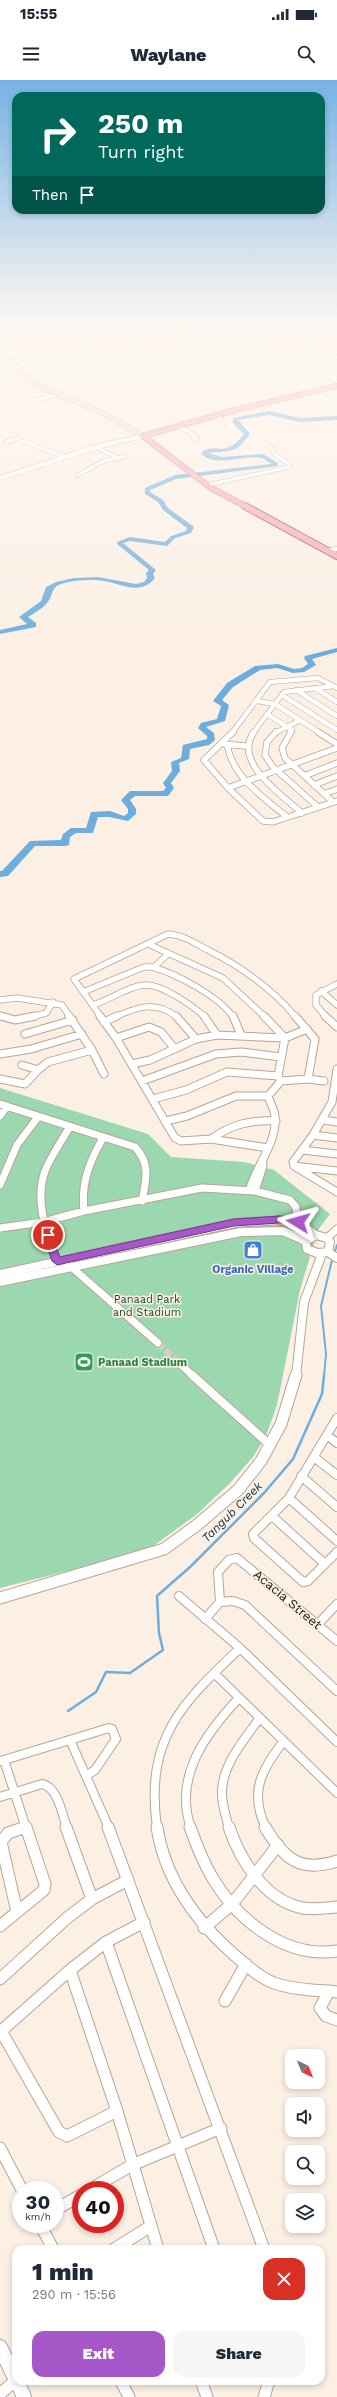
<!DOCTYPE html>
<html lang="en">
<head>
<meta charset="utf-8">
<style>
  body { margin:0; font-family:"Work Sans",sans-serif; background:#f6f6f7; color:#1f2937; height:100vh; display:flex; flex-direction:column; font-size:15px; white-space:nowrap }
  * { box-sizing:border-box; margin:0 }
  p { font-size:13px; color:#747a83 }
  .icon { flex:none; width:22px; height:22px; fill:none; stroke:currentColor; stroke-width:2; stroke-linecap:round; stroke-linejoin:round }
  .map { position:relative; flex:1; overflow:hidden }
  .panel { position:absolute; left:12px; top:2165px; width:313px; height:140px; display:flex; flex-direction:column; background:#fff; border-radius:12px; box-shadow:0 2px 6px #0003 }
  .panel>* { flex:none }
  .hud { position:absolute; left:12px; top:12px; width:313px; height:122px; border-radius:12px; box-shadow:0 2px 6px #0003; background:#00695c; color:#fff; overflow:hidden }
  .needle { width:26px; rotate:137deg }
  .buttons { position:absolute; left:285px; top:1969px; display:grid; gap:8px }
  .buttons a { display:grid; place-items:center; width:40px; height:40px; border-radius:8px; background:#fff; box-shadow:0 2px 6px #0003; font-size:20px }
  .speed { position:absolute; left:12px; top:2101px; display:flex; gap:8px; font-size:20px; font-weight:700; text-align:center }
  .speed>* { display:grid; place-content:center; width:52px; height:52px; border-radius:50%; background:#fff; box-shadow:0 2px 6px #0003; line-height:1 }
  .speed small { font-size:10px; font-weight:400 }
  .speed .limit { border:6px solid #d22; background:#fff; color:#111 }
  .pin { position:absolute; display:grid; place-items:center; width:34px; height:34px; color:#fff; margin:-17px; border:2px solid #fff; border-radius:50%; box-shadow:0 1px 4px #0007 }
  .me { position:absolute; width:44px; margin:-22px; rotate:278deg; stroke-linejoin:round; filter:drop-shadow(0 0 3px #0008) }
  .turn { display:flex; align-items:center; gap:14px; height:84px; padding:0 20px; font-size:18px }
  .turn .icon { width:52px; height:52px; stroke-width:2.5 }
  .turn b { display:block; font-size:28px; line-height:34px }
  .then { display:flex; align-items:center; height:38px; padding:0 20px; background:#0003; gap:8px; font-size:15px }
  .round { display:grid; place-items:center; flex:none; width:42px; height:42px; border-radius:12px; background:#f6f6f7 }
  .headline { display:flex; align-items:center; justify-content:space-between; height:68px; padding:0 20px }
  h1 { font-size:24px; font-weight:800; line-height:30px }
  .cta { display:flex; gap:8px; margin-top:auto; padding:8px 20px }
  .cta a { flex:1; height:46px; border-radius:12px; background:#a657c8; color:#fff; font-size:16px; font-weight:800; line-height:46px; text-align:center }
  .cta a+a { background:#f6f6f7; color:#1f2937 }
  .status { display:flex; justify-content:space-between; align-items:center; height:28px; padding:0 20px; background:#fff; direction:ltr }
  .status svg { height:11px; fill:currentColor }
  header { display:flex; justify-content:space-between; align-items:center; height:52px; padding:0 20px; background:#fff; font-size:18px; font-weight:800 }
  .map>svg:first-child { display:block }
  .green { fill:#9cd8af }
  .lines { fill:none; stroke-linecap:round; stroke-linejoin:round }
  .stream-far2 { stroke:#6daede; stroke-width:1 }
  .stream-far1 { stroke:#6daede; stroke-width:2 }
  .stream { stroke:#6daede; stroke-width:2.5 }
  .river { fill:#6daede; fill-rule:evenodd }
  .minor-tunnel { stroke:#dacfc5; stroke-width:7; stroke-dasharray:7 3.5; stroke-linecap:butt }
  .minor-far5-casing { stroke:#b8a594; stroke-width:4.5 }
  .minor-far4-casing { stroke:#b8a594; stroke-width:5.5 }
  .minor-far3-casing { stroke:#b8a594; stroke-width:7 }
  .minor-far2-casing { stroke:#b8a594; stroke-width:9 }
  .minor-far1-casing { stroke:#b8a594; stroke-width:10 }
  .minor-casing { stroke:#b8a594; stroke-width:13 }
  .tertiary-far3-casing { stroke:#b8a594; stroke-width:5.5 }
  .tertiary-far2-casing { stroke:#b8a594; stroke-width:10 }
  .tertiary-far1-casing { stroke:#b8a594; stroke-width:13 }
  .tertiary-casing { stroke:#b8a594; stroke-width:16 }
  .secondary-casing { stroke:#b8a594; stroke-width:6 }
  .primary-far1-casing { stroke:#a5515c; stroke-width:6 }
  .primary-casing { stroke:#a5515c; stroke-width:8 }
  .minor-far5 { stroke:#fff; stroke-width:3.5 }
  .minor-far4 { stroke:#fff; stroke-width:4.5 }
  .minor-far3 { stroke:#fff; stroke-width:5.5 }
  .minor-far2 { stroke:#fff; stroke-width:7 }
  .minor-far1 { stroke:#fff; stroke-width:8 }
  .minor { stroke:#fff; stroke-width:11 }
  .tertiary-far3 { stroke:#fff; stroke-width:4.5 }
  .tertiary-far2 { stroke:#fff; stroke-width:8 }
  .tertiary-far1 { stroke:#fff; stroke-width:11 }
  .tertiary { stroke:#fff; stroke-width:14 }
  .secondary { stroke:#fad5db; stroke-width:5 }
  .primary-far1 { stroke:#f5aab6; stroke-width:5.5 }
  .primary { stroke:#f5aab6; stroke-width:6 }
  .route { fill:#a657c8; stroke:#6c3982 }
  .labels { text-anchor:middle; stroke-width:3; stroke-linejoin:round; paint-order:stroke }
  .shop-label { font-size:11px; font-weight:bold; fill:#366cbe; stroke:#fcf0e5 }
  .park-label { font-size:11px; fill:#194d2e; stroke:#fcf0e5 }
  .leisure-label { font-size:11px; font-weight:bold; fill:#27864d; stroke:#fcf0e5; text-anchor:start }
  .water-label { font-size:12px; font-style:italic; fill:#102d41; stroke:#fcf0e5 }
  .near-street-label { font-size:13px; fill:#1c150f; stroke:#fcf0e5 }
</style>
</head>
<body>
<div class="status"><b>15:55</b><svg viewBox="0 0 49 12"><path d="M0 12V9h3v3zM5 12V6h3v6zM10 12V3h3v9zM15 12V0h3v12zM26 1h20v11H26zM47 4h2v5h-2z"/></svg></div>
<header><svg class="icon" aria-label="menu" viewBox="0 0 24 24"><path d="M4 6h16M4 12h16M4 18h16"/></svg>Waylane<svg class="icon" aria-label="search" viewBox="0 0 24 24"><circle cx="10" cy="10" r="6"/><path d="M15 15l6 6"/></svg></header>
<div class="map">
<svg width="337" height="2317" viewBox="0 0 337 2317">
  <rect width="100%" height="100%" fill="#fcf0e5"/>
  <path class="green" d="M0 1008 148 1054 171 1077 244 1082 274 1090 330 1134 318 1150 300 1210 277 1325 266 1356 253 1377 230 1403 196 1435 149 1469 140 1473 0 1508Z"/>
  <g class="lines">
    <path class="stream-far2" d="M130 258 148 259 160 254 206 251 210 248"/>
    <path class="stream-far1" d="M335 1171 337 1165
      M324 1296 326 1274 321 1226 332 1180"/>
    <path class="stream" d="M68 1631 96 1612 106 1592 130 1593 163 1570 159 1553 157 1516 190 1487 264 1413 293 1379 322 1314 324 1295"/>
    <path class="river" d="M269 331 300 338 337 336V340L300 342 269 335 238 340 250 354C235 375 230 370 208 373L222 377 263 374 278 383V386L176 399 150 410V412L163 420 168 428 194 447 191 453 175 458 167 466 130 461 123 463 156 490 153 494 155 498C141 516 122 504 104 501 91 499 74 500 61 504 50 508 54 515 47 523 42 529 34 533 28 537L36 543V547L0 554V550L27 544 19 537 41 521 46 507 56 502 74 498 98 497 136 504 144 502 147 498 146 493 149 490 117 464V462L130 457 165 462 171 456 186 451 187 448 163 430 158 422 145 414V408L175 395 272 384C269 383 265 379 262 378 245 374 214 389 201 373 213 361 225 380 244 354L232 342 234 338Z
      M337 568V572L312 579 316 585 304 592 293 593 277 588 260 590 233 607 222 620 229 625 225 641 206 647 214 653 215 660 209 665 190 669 189 679 179 683 180 691 171 703 174 708 168 716H135L130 720 136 729V734L128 741 109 737H98L93 753H76L70 757 69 765 66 766H35L8 796 0 797V791H2L30 761 61 760 63 754 71 748H86L91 732 110 731 124 736 128 733V729L121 720 130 711H163L166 708 163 703 172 691 171 682 181 678 183 665 207 659V656L198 648 201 643 217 639 221 626 213 621 227 603 255 586 278 584 294 589 302 588 308 584 304 578 305 576Z"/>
    <path class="minor-tunnel" d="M158 1263 178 1282"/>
    <defs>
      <path id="minor-far5" d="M145 248 151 251
        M187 248 228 271 281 259 337 278
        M277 251 298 248
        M126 252 125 249 130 248
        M56 254 97 259
        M185 254 211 271
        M198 254 172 256 198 273 223 269
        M4 258 14 264
        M0 259 24 254H56L86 248
        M12 281 25 278 20 274
        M0 289 17 286
        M0 297 23 293
        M31 321 57 315
        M216 336 221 339 223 346
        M179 347 195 355 193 358 198 360
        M6 362 17 359 64 377
        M118 378 125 376
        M78 395 104 381 118 378 96 367
        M207 405 289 387V384L274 374 270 366"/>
      <path id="minor-far4" d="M329 471 337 469
        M315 608 337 622
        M296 610 337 636
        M282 615 337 650
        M257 621 275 624 320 653
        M267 634 292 650 290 653
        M232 653 270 602 318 598 337 608
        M253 653 284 612 334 606
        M275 653 300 640"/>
      <path id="minor-far3" d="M233 652 204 680 228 708 263 741 273 742 337 721
        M254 652C232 682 282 715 302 733
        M276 652 267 662 265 675 272 686 318 727
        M291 652 282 668 285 678 333 722
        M318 652 337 664
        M224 664 245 666
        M227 664C232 697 263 717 287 737
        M304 696 337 683
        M314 705 337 696
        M228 708 337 668
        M324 714 337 709
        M148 864 223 898 265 937
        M154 887 168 874
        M321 911 337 925
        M83 912 144 887H152C175 893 220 917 233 937
        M0 920 17 918 62 925 70 937
        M93 925C110 920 128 906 145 905 162 904 193 926 205 937
        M0 935 2 937
        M31 937 46 933 53 922
        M101 937 74 899 168 854C183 855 195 863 208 870 242 887 271 908 296 937
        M115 937C137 927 156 920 177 937
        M326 937 316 925V915L337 904"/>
      <path id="minor-far2" d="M1 936 15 940 35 936
        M69 936 92 970 104 994
        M100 936 116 958 175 1058 181 1061 211 1059 268 1068
        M176 936 196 959
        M204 936 217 955
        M233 936 241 955
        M295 936 315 959 308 999
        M325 936 337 947
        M104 942 117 936
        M25 954 73 940
        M116 958 149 947 161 952 175 969
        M0 974 31 969 82 954
        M132 984 150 980 196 959 217 955 285 958 307 949
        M22 985 38 990 48 982 92 970
        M337 989 332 1022 313 1055 293 1082 294 1086 337 1112
        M0 999 25 1004 38 990
        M142 1001 216 974 241 972 281 977
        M281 1001 308 999 324 1001
        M153 1019 186 1010 227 992 278 996
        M0 1024 135 1067C151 1084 146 1100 142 1121
        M0 1036 7 1026
        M323 1040 337 1042
        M166 1041 187 1036 236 1016H268
        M313 1055 337 1058
        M211 1059C232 1044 250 1040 276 1041
        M302 1070 337 1074
        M294 1086 337 1091
        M0 1105 17 1065 38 1037
        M249 1111C256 1086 277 1063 275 1037 275 1030 270 1023 268 1016L281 1001 278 996 285 958 264 936
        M255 1111 263 1086 262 1080
        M84 1131C81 1103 89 1082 103 1058
        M0 1148 43 1142 84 1131 202 1108 255 1111 290 1120 296 1127 298 1143
        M327 1158 337 1149
        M57 1181C47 1152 34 1122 45 1091 51 1076 61 1062 69 1048
        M68 1184 158 1263
        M178 1282 193 1296"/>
      <path id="minor-far1" d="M192 1295 270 1365
        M337 1338 289 1418 253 1454 254 1458 303 1502 308 1501 337 1472
        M327 1355 337 1363
        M314 1377 337 1395
        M301 1396 337 1427
        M289 1418 337 1461
        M272 1436 325 1484
        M179 1516 240 1568 337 1662
        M220 1522 233 1521 245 1525 337 1611
        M205 1539 220 1522 218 1492 229 1480 237 1478 337 1561
        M318 1544 337 1524
        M214 1593 337 1713
        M70 1660 109 1748
        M4 1680 26 1748
        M1 1681 109 1648 112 1649 116 1659 95 1690 87 1695
        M0 1717 42 1704C58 1707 62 1734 67 1748
        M24 1748 26 1747
        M157 1748C145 1659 180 1625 240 1568
        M191 1748C173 1697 206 1653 239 1618
        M229 1748C226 1737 222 1725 222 1714 221 1686 244 1660 259 1639
        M266 1748C249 1713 261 1690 283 1662"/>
      <path id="minor" d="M66 1747 92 1819
        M108 1747 264 2169
        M157 1747C165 1801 198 1844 239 1879 250 1888 260 1898 274 1903 294 1910 316 1910 337 1912
        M190 1747C196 1764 203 1782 212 1797 237 1840 286 1879 337 1871
        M229 1747C240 1780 265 1821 303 1828 314 1830 326 1828 337 1827
        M265 1747C284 1779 300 1793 337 1781
        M17 1832 1 1762 8 1753 26 1747
        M0 1846 44 1810 45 1804 26 1747
        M204 1848 232 1824 278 1765
        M106 1862 214 2169
        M70 1890 117 2031 158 2169
        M0 1899 67 1838 92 1819 128 1800
        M329 1911 320 1928 326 1936 337 1940
        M225 1921 246 1884
        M1 1951 59 2052 67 2056 117 2031
        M0 1952 70 1890 106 1862 144 1842
        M0 2068 22 2110
        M89 2110 132 2085 221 2048
        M55 2130 81 2115
        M40 2144 53 2169
        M114 2169 151 2146
        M121 2301 129 2317
        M201 2301 207 2317
        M0 2314 16 2300
        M264 2317 269 2301"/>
      <path id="tertiary-far3" d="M0 398 96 367 143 356"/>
      <path id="tertiary-far2" d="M316 1155 327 1158 330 1162 328 1172 317 1173 307 1169 306 1161Z
        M328 1172 337 1178
        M0 1194 235 1143 280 1140 298 1143 316 1155
        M0 1202 241 1152 283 1151 306 1161
        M296 1296 304 1222 322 1174"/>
      <path id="tertiary-far1" d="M0 1518 164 1469 197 1445 238 1410 261 1381 281 1344 296 1295"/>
      <path id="tertiary" d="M0 2267 16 2300
        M17 2301 24 2317"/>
      <path id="secondary" d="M0 274 12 281 34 304 107 335 143 356"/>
      <path id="primary-far1" d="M143 356 211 408 247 427
        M143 356 235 330 337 306"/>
      <path id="primary" d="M245 426 337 476"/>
    </defs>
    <use href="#minor-far5" class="minor-far5-casing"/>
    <use href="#minor-far4" class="minor-far4-casing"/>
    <use href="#minor-far3" class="minor-far3-casing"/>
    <use href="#minor-far2" class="minor-far2-casing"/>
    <use href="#minor-far1" class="minor-far1-casing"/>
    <use href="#minor" class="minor-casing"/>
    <use href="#tertiary-far3" class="tertiary-far3-casing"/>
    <use href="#tertiary-far2" class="tertiary-far2-casing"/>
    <use href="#tertiary-far1" class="tertiary-far1-casing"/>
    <use href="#tertiary" class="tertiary-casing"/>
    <use href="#secondary" class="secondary-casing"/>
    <use href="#primary-far1" class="primary-far1-casing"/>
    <use href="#primary" class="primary-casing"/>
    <use href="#minor-far5" class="minor-far5"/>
    <use href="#minor-far4" class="minor-far4"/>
    <use href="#minor-far3" class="minor-far3"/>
    <use href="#minor-far2" class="minor-far2"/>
    <use href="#minor-far1" class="minor-far1"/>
    <use href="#minor" class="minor"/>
    <use href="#tertiary-far3" class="tertiary-far3"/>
    <use href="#tertiary-far2" class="tertiary-far2"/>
    <use href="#tertiary-far1" class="tertiary-far1"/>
    <use href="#tertiary" class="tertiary"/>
    <use href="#secondary" class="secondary"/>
    <use href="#primary-far1" class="primary-far1"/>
    <use href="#primary" class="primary"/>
  </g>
  <linearGradient id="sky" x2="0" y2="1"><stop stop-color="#77b2e4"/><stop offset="0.43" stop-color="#fef8f3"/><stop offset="1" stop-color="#fef8f3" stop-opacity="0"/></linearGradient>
  <rect width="337" height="572" fill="url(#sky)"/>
  <path class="route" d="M280 1136 298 1139 302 1142 298 1146 280 1143 234 1146 57 1185 52 1181 43 1155 48 1152 51 1153 60 1177 234 1139Z"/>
  <defs>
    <symbol id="shop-square" viewBox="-11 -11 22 22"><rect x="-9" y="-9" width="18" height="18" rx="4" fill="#3f7fe0" stroke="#fcf0e5"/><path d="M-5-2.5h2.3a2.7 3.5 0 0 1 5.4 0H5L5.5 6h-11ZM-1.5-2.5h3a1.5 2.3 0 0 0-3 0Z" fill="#fff"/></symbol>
    <symbol id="stadium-square" viewBox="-11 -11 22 22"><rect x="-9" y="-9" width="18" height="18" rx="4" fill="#2e9e5b" stroke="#fcf0e5"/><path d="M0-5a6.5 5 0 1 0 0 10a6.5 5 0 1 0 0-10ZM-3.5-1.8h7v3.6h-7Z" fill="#fff"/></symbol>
  </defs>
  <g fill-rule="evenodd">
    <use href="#shop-square" x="242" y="1159" width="22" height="22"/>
    <use href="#stadium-square" x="73" y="1271" width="22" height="22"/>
  </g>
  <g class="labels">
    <g class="shop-label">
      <text x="253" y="1193">Organic Village</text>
    </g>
    <g class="park-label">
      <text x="147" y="1223">Panaad Park<tspan x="147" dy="13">and Stadium</tspan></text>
    </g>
    <g class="leisure-label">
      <text x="98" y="1286">Panaad Stadium</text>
    </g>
    <g class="water-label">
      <text transform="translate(232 1432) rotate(-45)" y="4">Tangub Creek</text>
    </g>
    <g class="near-street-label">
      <text transform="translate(288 1519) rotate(40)" y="5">Acacia Street</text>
    </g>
  </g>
</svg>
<div class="buttons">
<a><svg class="needle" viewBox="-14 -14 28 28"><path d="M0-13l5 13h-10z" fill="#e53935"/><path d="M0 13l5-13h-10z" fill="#747a83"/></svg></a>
<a><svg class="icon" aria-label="sound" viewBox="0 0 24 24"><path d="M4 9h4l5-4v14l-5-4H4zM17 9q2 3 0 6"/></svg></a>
<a><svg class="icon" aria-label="search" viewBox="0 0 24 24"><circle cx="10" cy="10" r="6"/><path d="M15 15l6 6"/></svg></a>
<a><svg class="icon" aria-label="layers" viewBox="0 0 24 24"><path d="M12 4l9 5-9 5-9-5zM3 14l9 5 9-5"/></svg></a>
</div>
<div class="speed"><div>30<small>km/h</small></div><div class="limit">40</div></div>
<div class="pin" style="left:48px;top:1155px;background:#d93025"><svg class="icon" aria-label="arrive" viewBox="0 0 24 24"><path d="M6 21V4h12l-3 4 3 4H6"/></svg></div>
<svg class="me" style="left:298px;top:1142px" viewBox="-20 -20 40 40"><path d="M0-17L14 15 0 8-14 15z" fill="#a657c8" stroke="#fff" stroke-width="4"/></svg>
<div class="hud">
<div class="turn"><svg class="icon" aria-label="right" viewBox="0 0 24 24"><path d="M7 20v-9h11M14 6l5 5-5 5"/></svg><div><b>250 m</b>Turn right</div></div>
<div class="then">Then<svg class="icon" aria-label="arrive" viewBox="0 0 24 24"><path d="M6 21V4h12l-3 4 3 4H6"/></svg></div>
</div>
<section class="panel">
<div class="headline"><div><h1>1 min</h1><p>290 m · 15:56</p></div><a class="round" style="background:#d93025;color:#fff"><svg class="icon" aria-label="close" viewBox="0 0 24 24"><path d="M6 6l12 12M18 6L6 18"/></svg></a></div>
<div class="cta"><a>Exit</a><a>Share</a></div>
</section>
</div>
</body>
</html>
